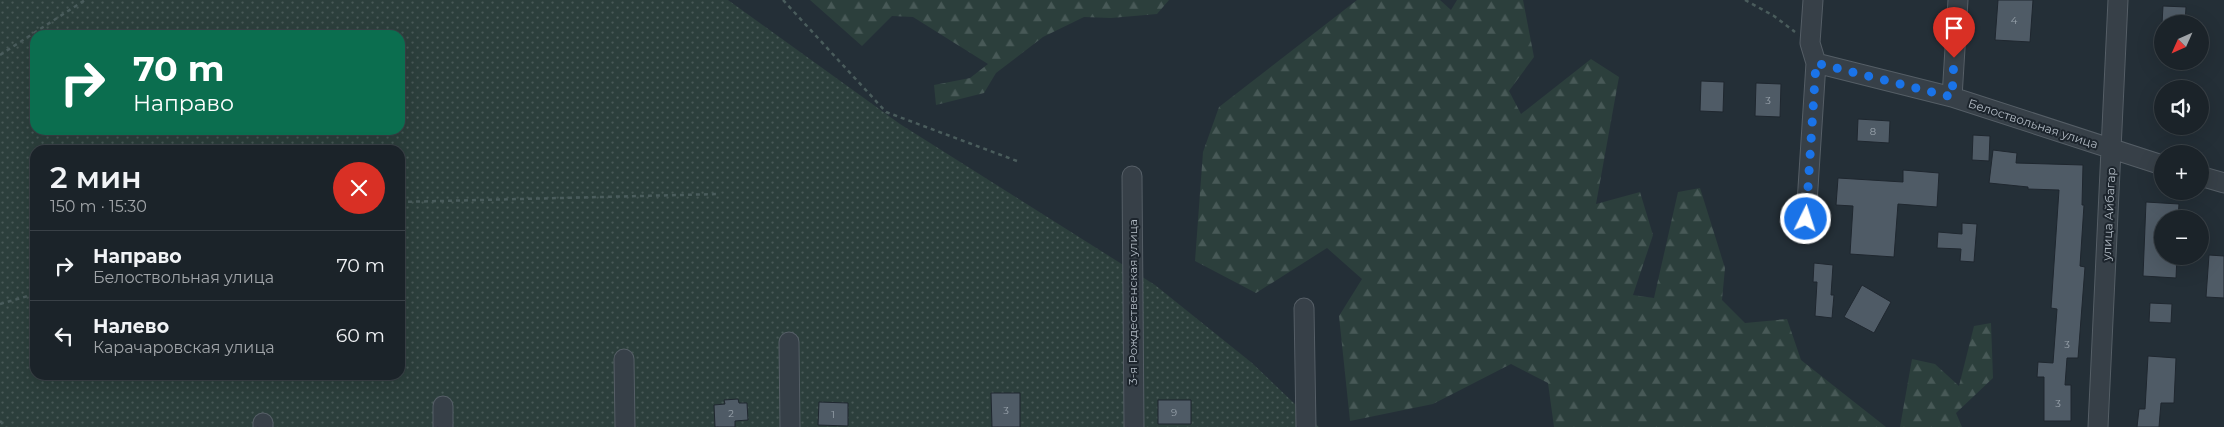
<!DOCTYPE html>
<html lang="ru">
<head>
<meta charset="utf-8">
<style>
  body { margin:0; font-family:Montserrat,sans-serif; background:#242b31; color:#f1f3f6; height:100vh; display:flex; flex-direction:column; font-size:19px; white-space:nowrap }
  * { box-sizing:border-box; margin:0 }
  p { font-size:16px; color:#a0a4a8 }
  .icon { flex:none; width:28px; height:28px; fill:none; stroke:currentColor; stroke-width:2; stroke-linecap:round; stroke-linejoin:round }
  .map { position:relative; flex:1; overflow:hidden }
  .drawer { position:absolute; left:30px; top:145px; width:375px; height:235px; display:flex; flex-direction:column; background:#1b2329; border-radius:15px; box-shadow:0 5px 20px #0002,0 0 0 1px #394046 }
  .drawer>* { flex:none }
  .top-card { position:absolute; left:30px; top:30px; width:375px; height:105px; border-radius:15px; box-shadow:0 5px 20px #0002,0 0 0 1px #394046; background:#0b6e4f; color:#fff; overflow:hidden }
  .needle { width:32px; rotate:225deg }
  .buttons { position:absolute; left:2154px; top:15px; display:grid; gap:10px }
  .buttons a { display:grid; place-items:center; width:55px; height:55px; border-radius:50%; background:#1b2329; box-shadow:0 5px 20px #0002,0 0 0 1px #394046; font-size:25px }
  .pin { position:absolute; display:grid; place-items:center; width:42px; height:42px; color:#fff; margin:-51px -21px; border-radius:50% 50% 50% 0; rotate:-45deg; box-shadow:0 0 5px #0007 }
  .pin .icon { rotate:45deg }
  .me { position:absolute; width:55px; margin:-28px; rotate:4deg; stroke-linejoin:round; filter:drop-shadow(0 0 4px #0008) }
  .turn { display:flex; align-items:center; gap:18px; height:105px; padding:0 20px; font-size:22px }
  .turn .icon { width:65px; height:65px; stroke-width:2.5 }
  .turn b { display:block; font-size:35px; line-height:42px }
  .round { display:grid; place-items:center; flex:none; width:52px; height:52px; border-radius:26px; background:#242b31 }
  .overview { display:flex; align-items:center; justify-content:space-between; height:85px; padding:0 20px }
  h1 { font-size:30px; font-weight:600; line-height:38px }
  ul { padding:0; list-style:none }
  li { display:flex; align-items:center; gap:15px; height:70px; padding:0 20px; border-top:1px solid #394046 }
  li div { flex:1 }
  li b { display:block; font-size:19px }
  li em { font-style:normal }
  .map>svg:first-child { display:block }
  .grass { fill:url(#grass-dots); fill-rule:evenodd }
  .forest { fill:url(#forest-firs) }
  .building { fill:#4f5b66; stroke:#1f272f }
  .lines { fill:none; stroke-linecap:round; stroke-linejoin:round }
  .minor-casing { stroke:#555e66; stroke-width:21 }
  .path { stroke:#4a5c5c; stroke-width:2.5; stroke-dasharray:4 4; stroke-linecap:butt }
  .minor { stroke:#374048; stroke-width:19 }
  .route { stroke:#1a73e8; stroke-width:9; stroke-dasharray:0 16.2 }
  .labels { text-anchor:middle; stroke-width:4; stroke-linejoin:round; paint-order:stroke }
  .number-label { font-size:10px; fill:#99a3ac }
  .street-label { font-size:12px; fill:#b2bbc4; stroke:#1d252d }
</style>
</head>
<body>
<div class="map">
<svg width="2224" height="427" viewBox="0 0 2224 427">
  <defs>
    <pattern id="grass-dots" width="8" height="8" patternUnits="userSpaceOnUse" patternTransform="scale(1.25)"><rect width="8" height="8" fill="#2c3f3c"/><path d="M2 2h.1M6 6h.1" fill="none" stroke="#485957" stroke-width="1.8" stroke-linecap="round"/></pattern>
    <pattern id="forest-firs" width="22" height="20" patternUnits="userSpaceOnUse" patternTransform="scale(1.25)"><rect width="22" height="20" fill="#2c3f3c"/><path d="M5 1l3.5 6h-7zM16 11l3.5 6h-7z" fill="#485957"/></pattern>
  </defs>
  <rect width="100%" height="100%" fill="#242f37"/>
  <path class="grass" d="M0 0H728L900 124 1155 285 1252 363 1319 427H0ZM35 35H400V130H35ZM35 150H400V375H35Z"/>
  <path class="forest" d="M810 0H1169L1157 14 1111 18 1084 17 1043 37 996 73 984 93 936 105 934 85 970 78 988 64 913 17 892 16 862 46Z
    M1357 0H1440L1451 10 1457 0H1523L1534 57 1509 91 1521 114 1591 59 1619 77 1596 204 1640 192 1653 235 1633 295 1654 298 1678 192 1700 188 1725 268 1722 300 1745 323 1787 319 1801 360 1886 427H1554L1548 383 1511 364 1433 404 1350 421 1339 316 1362 279 1327 248 1256 293 1195 261 1203 152 1219 107Z
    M1991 323 1993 378 1956 413 1962 427H1900L1912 359 1935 364 1959 386 1974 326Z"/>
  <path class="building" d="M1998 0H2033L2030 42 1995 40Z
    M2163 6 2186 7 2185 24H2162Z
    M1701 81 1724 82 1723 112 1700 111Z
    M1756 83 1781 84 1780 117 1755 116Z
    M1858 119 1890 121 1889 143 1857 141Z
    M1973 135 1990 136 1989 161 1972 160Z
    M1993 150 2017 153 2016 163 2083 165 2082 205H2084L2080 266 2085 267 2078 358H2067L2065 385H2071V421H2044V377H2037L2038 362 2053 363 2057 309 2051 308 2059 190 2028 189V187L1989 183Z
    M1903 170 1939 173 1937 207 1898 204 1894 257 1850 254 1853 206 1836 205 1838 178 1903 182Z
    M2146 202 2179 204 2178 219H2162V256H2177L2176 278 2143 276Z
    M1962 223 1977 224 1974 262 1960 261 1961 249 1937 248 1938 232 1962 234Z
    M2209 255 2224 256V298L2206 297Z
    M1814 263 1833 265 1831 295H1834L1832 318 1815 316 1817 282H1813Z
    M1862 285 1891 302 1874 333 1844 317Z
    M2150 303 2172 304 2171 323 2149 322Z
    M2148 356 2176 358 2174 403H2161L2159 427H2137L2139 409H2145Z
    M991 393H1020V427H992Z
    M738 399 739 403H747L748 420 735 421V427H715L714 405 725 404 724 400Z
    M1158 400H1191V424H1158Z
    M819 402 848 403V426L818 425Z"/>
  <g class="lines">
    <defs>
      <path id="minor" d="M1816 63 1952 97 2162 165
        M1952 97 1958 0
        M1132 176 1134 427
        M2200 176 2224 183
        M1806 219 1816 63 1810 43 1813 0
        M1304 308 1306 427
        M789 342 790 427
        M624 359 625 427
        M443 406V427
        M263 423V427
        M2098 427 2118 0"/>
    </defs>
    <use href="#minor" class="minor-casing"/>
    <path class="path" d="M783 0 886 112 1017 161
      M1745 0 1774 16 1795 32
      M0 55 85 0
      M400 202 720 194
      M0 304 35 294
      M0 421 6 427"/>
    <use href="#minor" class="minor"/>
  </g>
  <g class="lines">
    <path class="route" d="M1806 219 1816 63 1952 97 1954 58"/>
  </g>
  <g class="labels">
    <g class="number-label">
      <text x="2014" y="24">4</text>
      <text x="1768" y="104">3</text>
      <text x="1873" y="135">8</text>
      <text x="2067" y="348">3</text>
      <text x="2058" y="407">3</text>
      <text x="1006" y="414">3</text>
      <text x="1174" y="416">9</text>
      <text x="731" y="417">2</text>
      <text x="833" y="418">1</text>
    </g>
    <g class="street-label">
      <text transform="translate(2033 124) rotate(18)" y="4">Белоствольная улица</text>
      <text transform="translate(2109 214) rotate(-87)" y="4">улица Айбагар</text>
      <text transform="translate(1133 302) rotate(-90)" y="4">3-я Рождественская улица</text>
    </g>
  </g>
</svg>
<div class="buttons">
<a><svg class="needle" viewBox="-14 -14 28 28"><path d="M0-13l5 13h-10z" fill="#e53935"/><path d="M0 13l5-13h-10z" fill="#a0a4a8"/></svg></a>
<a><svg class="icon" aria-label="sound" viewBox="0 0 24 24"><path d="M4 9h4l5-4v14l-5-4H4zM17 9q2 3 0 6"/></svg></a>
<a>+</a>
<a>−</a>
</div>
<div class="pin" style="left:1954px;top:58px;background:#d93025"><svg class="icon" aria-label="arrive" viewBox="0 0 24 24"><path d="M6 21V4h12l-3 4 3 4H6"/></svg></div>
<svg class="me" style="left:1806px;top:219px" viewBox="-20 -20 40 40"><circle r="17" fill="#1a73e8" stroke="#fff" stroke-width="3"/><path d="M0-11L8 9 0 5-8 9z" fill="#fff"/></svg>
<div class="top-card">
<div class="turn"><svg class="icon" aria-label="right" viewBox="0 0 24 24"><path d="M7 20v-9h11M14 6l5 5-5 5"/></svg><div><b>70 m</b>Направо</div></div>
</div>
<section class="drawer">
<div class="overview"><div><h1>2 мин</h1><p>150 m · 15:30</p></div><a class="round" style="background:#d93025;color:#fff"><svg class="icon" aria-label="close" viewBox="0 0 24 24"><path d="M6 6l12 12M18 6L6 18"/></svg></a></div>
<ul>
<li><svg class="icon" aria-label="right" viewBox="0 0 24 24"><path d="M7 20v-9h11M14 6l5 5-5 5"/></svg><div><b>Направо</b><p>Белоствольная улица</p></div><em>70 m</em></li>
<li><svg class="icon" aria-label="left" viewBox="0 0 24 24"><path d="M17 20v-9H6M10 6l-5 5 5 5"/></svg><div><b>Налево</b><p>Карачаровская улица</p></div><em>60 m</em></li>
</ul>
</section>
</div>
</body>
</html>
